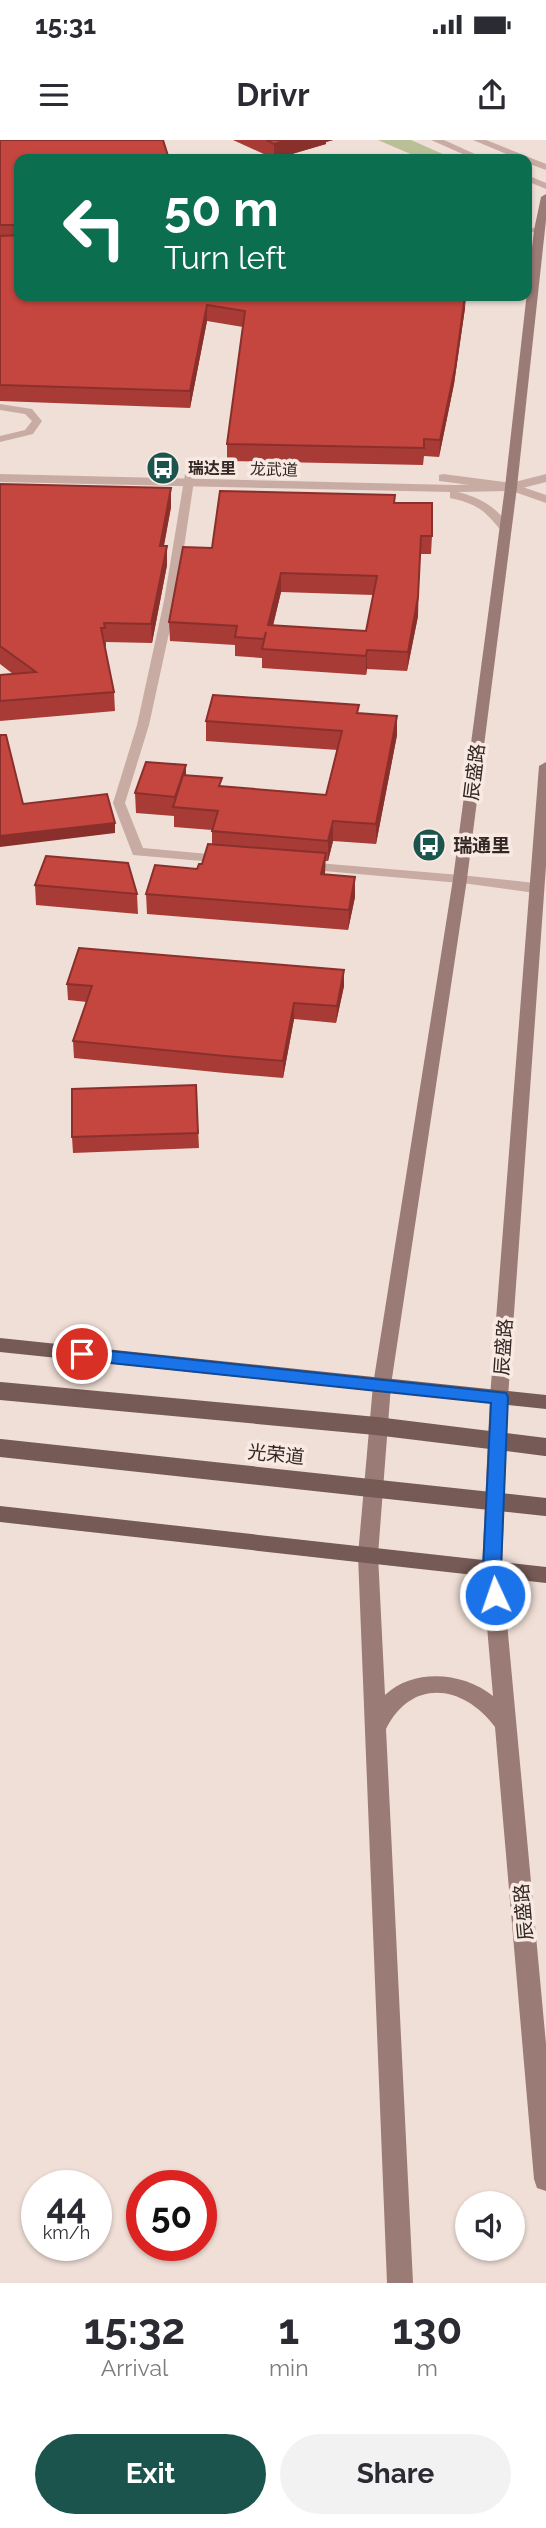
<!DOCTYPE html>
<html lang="en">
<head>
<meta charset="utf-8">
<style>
  body { margin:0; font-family:Raleway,"Noto Sans SC",sans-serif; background:#f2f2f3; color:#2b2b33; height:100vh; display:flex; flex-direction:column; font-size:26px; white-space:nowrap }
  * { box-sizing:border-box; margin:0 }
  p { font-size:23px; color:#7c7c81 }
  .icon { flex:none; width:38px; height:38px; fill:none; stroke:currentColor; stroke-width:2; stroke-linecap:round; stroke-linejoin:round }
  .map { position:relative; height:2143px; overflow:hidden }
  .side { display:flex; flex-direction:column; background:#fff; flex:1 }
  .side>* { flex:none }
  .guide { position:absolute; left:14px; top:14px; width:518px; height:147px; border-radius:14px; box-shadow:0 2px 5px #0004; background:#0b6e4f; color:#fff; overflow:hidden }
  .tools { position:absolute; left:455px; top:2051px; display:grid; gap:14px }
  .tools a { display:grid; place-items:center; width:70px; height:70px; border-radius:50%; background:#fff; box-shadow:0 2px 5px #0004; font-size:35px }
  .speed { position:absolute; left:21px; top:2030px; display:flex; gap:14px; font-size:35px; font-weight:700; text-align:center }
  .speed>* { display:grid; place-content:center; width:91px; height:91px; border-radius:50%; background:#fff; box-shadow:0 2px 5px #0004; line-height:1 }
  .speed small { font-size:18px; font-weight:400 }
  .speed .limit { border:10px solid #d22; background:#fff; color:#111 }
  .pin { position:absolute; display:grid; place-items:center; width:60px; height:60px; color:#fff; margin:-30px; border:4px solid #fff; border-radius:50%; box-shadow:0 2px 7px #0007 }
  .me { position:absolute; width:77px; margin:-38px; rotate:357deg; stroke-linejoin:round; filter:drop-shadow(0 0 5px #0008) }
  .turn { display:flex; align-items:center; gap:24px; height:147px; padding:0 35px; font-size:32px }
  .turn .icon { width:91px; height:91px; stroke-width:2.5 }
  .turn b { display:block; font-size:49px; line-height:60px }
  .eta { display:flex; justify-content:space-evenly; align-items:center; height:119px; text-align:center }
  .eta b { font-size:42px; font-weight:700; line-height:49px }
  .primary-button { display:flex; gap:14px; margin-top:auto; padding:14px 35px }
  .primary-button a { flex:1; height:80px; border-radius:42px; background:#1b544c; color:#fff; font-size:28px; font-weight:700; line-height:80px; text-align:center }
  .primary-button a+a { background:#f2f2f3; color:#2b2b33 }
  .status { display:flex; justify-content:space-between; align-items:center; height:49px; padding:0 35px; background:#fff; direction:ltr }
  .status svg { height:19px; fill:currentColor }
  header { display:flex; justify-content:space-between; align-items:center; height:91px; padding:0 35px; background:#fff; font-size:32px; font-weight:700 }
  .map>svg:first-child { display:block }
  .green { fill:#b9bf97 }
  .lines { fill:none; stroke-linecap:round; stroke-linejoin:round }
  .service { fill:#c8aca3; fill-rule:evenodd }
  .minor { fill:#c8aca3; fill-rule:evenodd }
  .tertiary { fill:#c8aca3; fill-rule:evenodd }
  .secondary { fill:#9b7b75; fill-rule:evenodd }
  .primary { fill:#755a56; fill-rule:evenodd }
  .primary-bridge { stroke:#755a56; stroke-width:18 }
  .wall { fill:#a93b36; fill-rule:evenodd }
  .shaded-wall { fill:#8a302c }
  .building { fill:#c5453f; stroke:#8a302c; stroke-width:2; fill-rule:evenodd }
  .route { fill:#1a73e8; stroke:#114b97; stroke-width:2 }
  .labels { text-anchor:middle; stroke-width:7; stroke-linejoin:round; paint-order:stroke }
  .far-poi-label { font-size:16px; font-weight:bold; fill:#332725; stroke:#f8eae2; text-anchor:start }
  .far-street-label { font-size:16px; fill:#332725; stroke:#f8eae2 }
  .street-label { font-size:19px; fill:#332725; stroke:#f8eae2 }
  .poi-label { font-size:19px; font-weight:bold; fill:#332725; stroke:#f8eae2; text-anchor:start }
</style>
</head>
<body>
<div class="status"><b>15:31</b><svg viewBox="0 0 49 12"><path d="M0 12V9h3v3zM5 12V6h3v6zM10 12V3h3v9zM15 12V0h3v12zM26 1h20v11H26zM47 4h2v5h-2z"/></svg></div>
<header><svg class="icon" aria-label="menu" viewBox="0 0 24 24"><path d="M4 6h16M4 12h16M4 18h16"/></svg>Drivr<svg class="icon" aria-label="share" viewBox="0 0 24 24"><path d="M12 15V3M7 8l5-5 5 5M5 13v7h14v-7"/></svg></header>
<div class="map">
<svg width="546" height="2143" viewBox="0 0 546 2143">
  <rect width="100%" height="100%" fill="#f0dfd6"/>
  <path class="green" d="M378 0H411L454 19H422Z"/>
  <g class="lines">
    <path class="service" d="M0 264 32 269 42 281 33 294 0 302V296L25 290 32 281 25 274 0 270Z
      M190 331 195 334 176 461 149 585 125 663 143 708 230 716 232 719 225 723 133 715 113 663 137 585 164 461 185 334Z
      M306 722 460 735 467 739 460 743 301 729V723Z"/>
    <path class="minor" d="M527 87 544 90 527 93Z
      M0 334 455 345 511 343 546 334V342L511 351 458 352C482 358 498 368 511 389L505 393C498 389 495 382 488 376 478 365 464 361 450 358V352L0 342Z
      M460 735 535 743 543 748 535 753 455 742 453 739Z"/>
    <path class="tertiary" d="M431 0H444L486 19H474Z
      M473 0H486L546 24V30L527 23V19H518Z
      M527 35 546 43V49L527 41Z
      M443 334 511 343 546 355V363L509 350 439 341V335Z"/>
    <path class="secondary" d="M546 54V80L517 347 467 739 391 1245 378 1415 385 1555C414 1528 463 1532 493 1556L482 1429 490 1257 539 626 546 622V726L508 1257 502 1429 546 1904V2051L537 2048 534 2039 495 1587C464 1545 412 1537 386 1589L413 2143H387L358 1415 373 1245 453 739 505 347 534 90 541 57Z"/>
    <path class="primary" d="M0 1198 546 1255V1269L0 1212Z
      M0 1366 546 1427V1443L0 1382Z"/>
    <path class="primary-bridge" d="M0 1251 376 1286 546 1307
      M0 1308 546 1367"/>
  </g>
  <path class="wall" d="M0 0H163L19 156 465 168 454 244 439 317 424 316 423 325 227 321V304L243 187 207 181 190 268 0 261Z
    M233 0H333L326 2V4L279 18 266 15Z
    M0 344 171 367 164 406 167 425 152 503 106 502V507H105L114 552 115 571 0 581V535L13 534 0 524Z
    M394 363 432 396 431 414H420L418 476 407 531 367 529 366 535 262 528V518L235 516V505L170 501 169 482 212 408ZM281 452 373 455 366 491 273 486Z
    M358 573 397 595 376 704 333 701 328 721H325V734L355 737V757L348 790 147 774 146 754 197 729 202 724 212 705V690L174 687V676L136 673 135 653 186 635 222 646 326 655 338 610 206 601V581Z
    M35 745 137 754 138 774 36 765Z
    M344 830V846L336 883 294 879 283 938 225 933 74 918 73 901 87 862 68 860 67 844Z
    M196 945 199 1008 73 1013 72 997Z"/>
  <path class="shaded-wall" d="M287 0H333L326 2V4L274 19V4Z
    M466 156 465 168 454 244 439 317 440 300Z
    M207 165V181L190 268V251Z
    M171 348V367L160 425V406Z
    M167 406V425L152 503 151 484Z
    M281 433V452L268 505V485Z
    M418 457V476L407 531 408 512Z
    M367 510V529L366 535V516Z
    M397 576V595L376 704V684Z
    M186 625V645L175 667V657Z
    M333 681V701L328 721V701Z
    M115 683V693L0 707V696Z
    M326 713 325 734 320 754 321 734Z
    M355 737V757L348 790 349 770Z
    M344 830V846L336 883 337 866Z
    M294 863V879L283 938V921Z"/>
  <path class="building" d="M0 0H163L169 19H19V85H0Z
    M266 0H287L274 4Z
    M278 15 279 19H198Z
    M19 88V156H465L455 228 440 300 424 299V308L227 304 245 171 207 165 190 251 0 245V96L18 95Z
    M0 344 171 348 160 406H167L151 484 104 483 105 488H101L114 552 0 561V535L36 532 0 506Z
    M220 351 395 355 394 363H432V396H421L418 457 408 512 367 510 366 516 262 509 266 492 264 499 235 497 237 486 169 482 183 407 212 408ZM281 433 377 436 366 491 268 485Z
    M213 555 359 565 357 573 397 576 376 684 333 681 328 701 212 691 218 671 173 667 183 635 222 638 219 646 326 655 342 591 206 581Z
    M0 595H6L23 664 107 654 115 683 0 696Z
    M146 622 186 625 175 657 135 653Z
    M208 704 326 713 321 734 355 737 349 770 146 754 155 725 197 729 199 724H202Z
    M46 716 128 723 137 754 35 745Z
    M79 808 344 830 337 866 294 863 283 921 225 916 73 901 92 846 67 844Z
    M196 945 198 993 72 997V949Z"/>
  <path class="route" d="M82 1208 506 1253 508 1257 501 1429 504 1455 501 1460 495 1462 488 1460 483 1429 491 1263 82 1220 73 1214Z"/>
  <defs>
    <symbol id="bus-disc" viewBox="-11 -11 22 22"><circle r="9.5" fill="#1b544c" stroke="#f8eae2"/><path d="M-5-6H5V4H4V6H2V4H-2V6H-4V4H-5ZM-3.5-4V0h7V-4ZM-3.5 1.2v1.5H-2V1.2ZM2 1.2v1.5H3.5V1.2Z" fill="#fff"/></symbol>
  </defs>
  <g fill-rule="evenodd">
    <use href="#bus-disc" x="144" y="309" width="38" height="38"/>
    <use href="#bus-disc" x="410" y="686" width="38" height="38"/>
  </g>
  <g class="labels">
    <g class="far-poi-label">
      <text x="188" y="334">瑞达里</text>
    </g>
    <g class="far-street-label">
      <text transform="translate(274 329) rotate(2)" y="6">龙武道</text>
    </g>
    <g class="street-label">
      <text transform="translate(474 632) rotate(-83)" y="7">辰盛路</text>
      <text transform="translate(503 1207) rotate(-86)" y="7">辰盛路</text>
      <text transform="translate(276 1314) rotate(6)" y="7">光荣道</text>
      <text transform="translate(523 1772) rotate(-95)" y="7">辰盛路</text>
    </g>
    <g class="poi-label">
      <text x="453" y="712">瑞通里</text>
    </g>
  </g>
</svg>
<div class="tools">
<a><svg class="icon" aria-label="sound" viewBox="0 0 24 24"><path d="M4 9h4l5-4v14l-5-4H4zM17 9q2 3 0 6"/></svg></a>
</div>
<div class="speed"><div>44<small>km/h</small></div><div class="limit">50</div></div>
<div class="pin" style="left:82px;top:1214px;background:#d93025"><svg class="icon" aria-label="arrive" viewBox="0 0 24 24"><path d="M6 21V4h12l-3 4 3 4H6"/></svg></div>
<svg class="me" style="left:495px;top:1455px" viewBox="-20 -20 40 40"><circle r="17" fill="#1a73e8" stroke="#fff" stroke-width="3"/><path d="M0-11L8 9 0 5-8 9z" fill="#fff"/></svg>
<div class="guide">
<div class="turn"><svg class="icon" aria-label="left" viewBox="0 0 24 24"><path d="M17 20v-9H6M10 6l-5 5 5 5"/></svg><div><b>50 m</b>Turn left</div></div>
</div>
</div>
<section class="side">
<div class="eta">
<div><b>15:32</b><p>Arrival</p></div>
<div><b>1</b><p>min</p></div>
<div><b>130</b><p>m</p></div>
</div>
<div class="primary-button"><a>Exit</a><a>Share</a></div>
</section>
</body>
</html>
